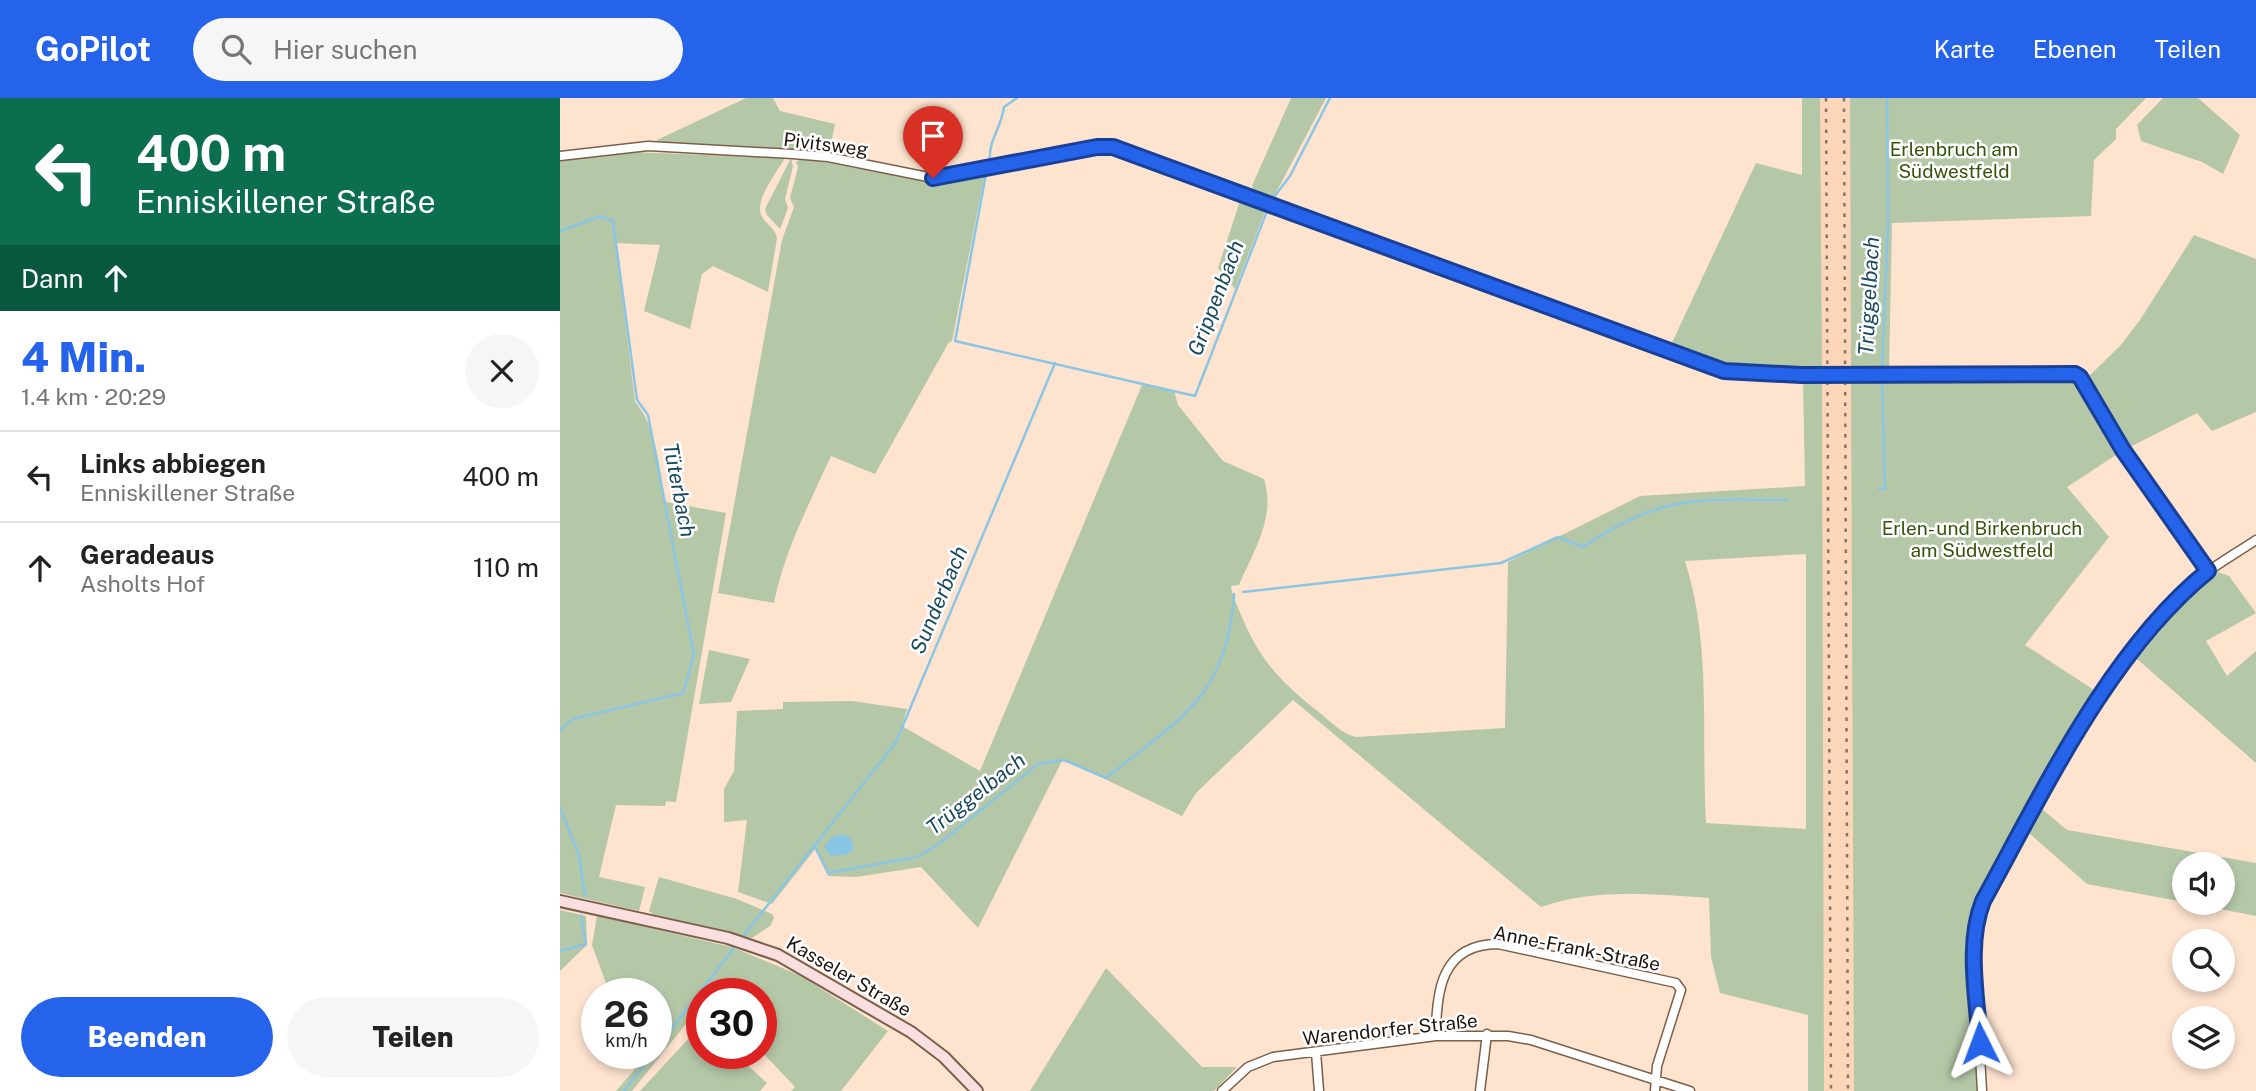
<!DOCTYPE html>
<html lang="de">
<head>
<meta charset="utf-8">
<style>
  body { margin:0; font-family:"Public Sans",sans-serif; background:#f6f6f6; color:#222; height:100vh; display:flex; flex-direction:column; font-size:26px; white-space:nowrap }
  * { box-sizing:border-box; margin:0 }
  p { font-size:23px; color:#767676 }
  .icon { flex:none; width:38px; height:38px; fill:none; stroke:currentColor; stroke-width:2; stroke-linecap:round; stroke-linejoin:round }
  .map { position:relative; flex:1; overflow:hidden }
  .panel { display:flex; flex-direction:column; background:#fff; width:560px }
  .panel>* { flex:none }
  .banner { background:#0b6e4f; color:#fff; overflow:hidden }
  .tools { position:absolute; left:1612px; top:754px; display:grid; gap:14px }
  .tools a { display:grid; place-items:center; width:63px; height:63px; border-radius:50%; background:#fff; box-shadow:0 4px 10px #0003; font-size:35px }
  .speed { position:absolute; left:21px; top:880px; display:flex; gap:14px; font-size:35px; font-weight:700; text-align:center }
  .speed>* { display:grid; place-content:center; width:91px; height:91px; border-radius:50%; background:#fff; box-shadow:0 4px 10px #0003; line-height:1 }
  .speed small { font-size:18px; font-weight:400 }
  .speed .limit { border:10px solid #d22; background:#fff; color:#111 }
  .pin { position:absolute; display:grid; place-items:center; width:60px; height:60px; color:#fff; margin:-72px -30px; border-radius:50% 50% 50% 0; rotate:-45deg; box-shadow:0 0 7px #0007 }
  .pin .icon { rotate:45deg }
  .me { position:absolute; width:77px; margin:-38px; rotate:357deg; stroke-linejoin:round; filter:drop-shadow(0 0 5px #0008) }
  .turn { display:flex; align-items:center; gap:24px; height:147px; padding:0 21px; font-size:32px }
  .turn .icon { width:91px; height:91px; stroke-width:2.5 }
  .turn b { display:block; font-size:49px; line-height:60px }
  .then { display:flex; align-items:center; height:66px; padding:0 21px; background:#0003; gap:14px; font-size:26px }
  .round { display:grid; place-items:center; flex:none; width:74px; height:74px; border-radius:37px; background:#f6f6f6 }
  .head { display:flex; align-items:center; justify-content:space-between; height:119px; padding:0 21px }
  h1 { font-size:42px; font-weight:800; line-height:52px; color:#2563eb }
  .button { display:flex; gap:14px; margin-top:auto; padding:14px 21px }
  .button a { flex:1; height:80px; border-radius:42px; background:#2563eb; color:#fff; font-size:28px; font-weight:800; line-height:80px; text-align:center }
  .button a+a { background:#f6f6f6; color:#222 }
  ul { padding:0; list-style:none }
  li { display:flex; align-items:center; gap:21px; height:91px; padding:0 21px; border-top:2px solid #e0e0e0 }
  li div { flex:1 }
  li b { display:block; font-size:26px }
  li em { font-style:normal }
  header { display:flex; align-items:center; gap:42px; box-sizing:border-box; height:98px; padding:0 35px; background:#2563eb; color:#fff }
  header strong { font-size:33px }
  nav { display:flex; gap:38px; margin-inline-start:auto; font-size:24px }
  .search { width:490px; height:63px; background:#f6f6f6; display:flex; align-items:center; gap:18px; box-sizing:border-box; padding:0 24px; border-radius:38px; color:#767676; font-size:26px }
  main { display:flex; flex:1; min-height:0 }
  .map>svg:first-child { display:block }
  .built { fill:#fdd5b8 }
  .green { fill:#b4c7a7; fill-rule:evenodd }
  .water { fill:#8ac6e4 }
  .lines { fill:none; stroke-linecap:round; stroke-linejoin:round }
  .stream { stroke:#8ac6e4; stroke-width:2.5 }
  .street-casing { stroke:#7b5f49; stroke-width:11 }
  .secondary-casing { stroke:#7b5f49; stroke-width:14 }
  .street { stroke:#fff; stroke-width:8 }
  .secondary { stroke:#fadfe0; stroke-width:10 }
  .rail { stroke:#877467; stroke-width:2.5; stroke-dasharray:3.5 7; stroke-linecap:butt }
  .route-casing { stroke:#184099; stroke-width:18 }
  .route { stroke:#2563eb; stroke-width:12 }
  .labels { text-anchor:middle; stroke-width:5; stroke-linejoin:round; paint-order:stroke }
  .street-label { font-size:19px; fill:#20140c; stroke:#fff }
  .park-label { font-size:19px; fill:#335409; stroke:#fff }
  .water-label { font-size:21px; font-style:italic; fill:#18495f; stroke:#fff }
</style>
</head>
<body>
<header>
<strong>GoPilot</strong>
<div class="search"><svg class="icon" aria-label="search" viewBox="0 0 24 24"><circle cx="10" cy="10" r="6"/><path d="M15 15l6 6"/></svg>Hier suchen</div>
<nav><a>Karte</a><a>Ebenen</a><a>Teilen</a></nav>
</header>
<main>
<section class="panel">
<div class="banner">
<div class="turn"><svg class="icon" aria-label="left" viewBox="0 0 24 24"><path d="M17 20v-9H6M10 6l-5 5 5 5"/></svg><div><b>400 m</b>Enniskillener Straße</div></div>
<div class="then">Dann<svg class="icon" aria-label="ahead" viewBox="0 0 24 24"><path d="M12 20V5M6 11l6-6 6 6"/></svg></div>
</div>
<div class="head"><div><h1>4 Min.</h1><p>1.4 km · 20:29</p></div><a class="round"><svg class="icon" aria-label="close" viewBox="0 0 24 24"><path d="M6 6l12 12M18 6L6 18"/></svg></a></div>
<ul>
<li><svg class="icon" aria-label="left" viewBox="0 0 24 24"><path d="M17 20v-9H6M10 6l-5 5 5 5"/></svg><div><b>Links abbiegen</b><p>Enniskillener Straße</p></div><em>400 m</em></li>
<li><svg class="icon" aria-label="ahead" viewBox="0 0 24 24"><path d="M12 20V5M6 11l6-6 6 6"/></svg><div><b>Geradeaus</b><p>Asholts Hof</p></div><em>110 m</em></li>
</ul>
<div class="button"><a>Beenden</a><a>Teilen</a></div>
</section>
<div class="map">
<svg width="1696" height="993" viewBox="0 0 1696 993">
  <rect width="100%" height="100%" fill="#fee3cf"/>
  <path class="built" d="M1260 0H1290L1294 993H1264Z"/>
  <path class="green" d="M186 0H213L220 13 275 26 269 55 96 46 97 42Z
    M731 0H766L711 104 695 97 692 88Z
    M1242 0H1260L1262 270 1165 267 1110 249 1196 65 1242 77Z
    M1290 0H1586L1556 31V41L1534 62 1531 118 1332 125 1329 272H1291Z
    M1603 0H1638L1680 37 1663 76 1642 64 1581 43 1577 27Z
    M71 54 225 60C217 74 195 101 201 117 205 126 215 129 217 140L208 194 153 168 142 176 130 231 84 213 100 147 56 145 75 304C97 328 99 372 106 404L166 415 116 704 106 703 105 708 56 707 39 779 85 789 79 813 0 795V61Z
    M231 60 233 68 225 101 228 110 220 131 207 117 205 111Z
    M242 60 372 85 425 75 392 243 389 244 315 376 271 358C249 406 224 454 214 505L158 495 222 142 234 109 230 100 238 69 236 64Z
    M680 103 706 111 675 191 658 170Z
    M1634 137 1696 161V314L1652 333 1637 315 1568 350 1526 281 1560 248 1580 222Z
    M1243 281H1262L1264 993H1248V917L1160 895 1151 859 1149 800C1092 796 1036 790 981 809L733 602 636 695 622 718 503 661 418 830 361 769 296 779 268 778 256 750 212 806 178 794 187 722 164 724V691L174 673 177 613 223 611V604L292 603 347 611 342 628 420 673 582 287 614 293 618 307 663 363 704 381C716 419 694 452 679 487L671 488 672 494C694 553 710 576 760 615 771 624 782 636 796 639L945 630 948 464 1080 398 1245 388ZM1246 456V731L1146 725C1141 638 1152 548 1125 463Z
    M1291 281H1515L1559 355 1507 389 1549 439 1465 547 1537 594 1513 631 1413 813 1409 849 1418 993H1294Z
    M1658 474 1669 478 1696 515 1646 543 1667 578 1696 553V665L1577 561 1629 498Z
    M149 552 190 561 171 604 139 606Z
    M1482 711 1507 732 1696 765V818L1629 805H1662V766H1624V804L1527 786 1469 735Z
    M99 779 177 801 212 816 214 820 210 828 192 840 94 817 89 813Z
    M0 812 26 818 27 847 0 873Z
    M37 818 172 849 241 878 328 933 281 993H231L235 989 201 953V896H177L162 881 150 896H142V906L72 993H56L88 956H96V896H50L32 847Z
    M546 870 642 969H677L654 993H470Z
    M142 926V956H175L207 985 200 993H80Z"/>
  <path class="water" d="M282 736 291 740 294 751 288 756 271 758 264 749 272 739Z"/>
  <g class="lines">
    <path class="stream" d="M430 63C428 43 441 31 444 9L457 0
      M426 76 395 243 635 298 707 113
      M711 103 730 78 770 0
      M0 133 41 118 53 123 77 302 88 317 134 557 123 595 13 621 0 632
      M1322 273 1328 124 1327 0
      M1319 391H1325L1322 280
      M683 494 941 465 998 439 1023 449C1101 396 1138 401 1228 402
      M0 710 19 757 25 798
      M255 749 268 775 357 759 380 745 478 666 504 662 546 680C619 621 668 599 674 496
      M181 841 336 644 495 265
      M0 853 26 846 21 818
      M96 951 177 846
      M64 993 93 956"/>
    <defs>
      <path id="street" d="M0 58 88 48 233 56 268 59 373 80 537 49H553L1164 273 1241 277 1515 276 1563 352 1648 473
        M876 938C876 894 881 846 938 846L1116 885 1121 892 1097 968 1095 993
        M756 954 759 993
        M662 993 688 969 713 959 876 938H948L971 942 1130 993
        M920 993 927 936
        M1422 993 1414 849 1415 829 1423 803C1480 700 1546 562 1634 484 1653 468 1675 456 1696 442"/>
      <path id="secondary" d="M0 803 168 840 218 857 351 934 384 959 417 993"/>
    </defs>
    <use href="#street" class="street-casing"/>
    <use href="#secondary" class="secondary-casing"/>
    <use href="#street" class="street"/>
    <use href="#secondary" class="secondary"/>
    <path class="rail" d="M1266 0 1271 993
      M1284 0 1288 993"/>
  </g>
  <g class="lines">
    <defs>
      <path id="route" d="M373 80 537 49H553L1164 273 1241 277 1515 276 1520 279 1563 352 1648 473C1550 552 1483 694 1423 803 1406 846 1417 899 1420 945"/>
    </defs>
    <use href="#route" class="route-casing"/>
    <use href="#route" class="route"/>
  </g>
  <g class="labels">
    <g class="street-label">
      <text transform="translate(266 46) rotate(7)" y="7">Pivitsweg</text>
      <text transform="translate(1017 850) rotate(11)" y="7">Anne-Frank-Straße</text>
      <text transform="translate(289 878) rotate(30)" y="7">Kasseler Straße</text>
      <text transform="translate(830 931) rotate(-6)" y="7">Warendorfer Straße</text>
    </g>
    <g class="park-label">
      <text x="1394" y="58">Erlenbruch am<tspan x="1394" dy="22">Südwestfeld</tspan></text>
      <text x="1422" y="437">Erlen- und Birkenbruch<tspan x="1422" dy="22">am Südwestfeld</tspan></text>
    </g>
    <g class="water-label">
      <text transform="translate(1309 198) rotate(-87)" y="7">Trüggelbach</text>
      <text transform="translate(656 200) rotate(-69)" y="7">Grippenbach</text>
      <text transform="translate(119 392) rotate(79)" y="7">Tüterbach</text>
      <text transform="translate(379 502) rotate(-67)" y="7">Sunderbach</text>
      <text transform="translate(416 696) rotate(-38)" y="7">Trüggelbach</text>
    </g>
  </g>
</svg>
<div class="tools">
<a><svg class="icon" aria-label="sound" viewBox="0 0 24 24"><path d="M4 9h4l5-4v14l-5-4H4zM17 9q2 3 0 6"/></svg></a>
<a><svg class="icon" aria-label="search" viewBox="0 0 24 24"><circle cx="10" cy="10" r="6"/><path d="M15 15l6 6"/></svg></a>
<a><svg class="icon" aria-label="layers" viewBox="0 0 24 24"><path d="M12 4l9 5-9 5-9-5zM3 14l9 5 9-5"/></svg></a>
</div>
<div class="speed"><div>26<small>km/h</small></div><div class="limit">30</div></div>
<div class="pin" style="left:373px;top:80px;background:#d93025"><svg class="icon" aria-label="arrive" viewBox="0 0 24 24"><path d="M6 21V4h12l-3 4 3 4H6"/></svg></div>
<svg class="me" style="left:1420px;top:945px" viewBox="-20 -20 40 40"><path d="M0-17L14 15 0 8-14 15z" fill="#2563eb" stroke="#fff" stroke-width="4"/></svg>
</div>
</main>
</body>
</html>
